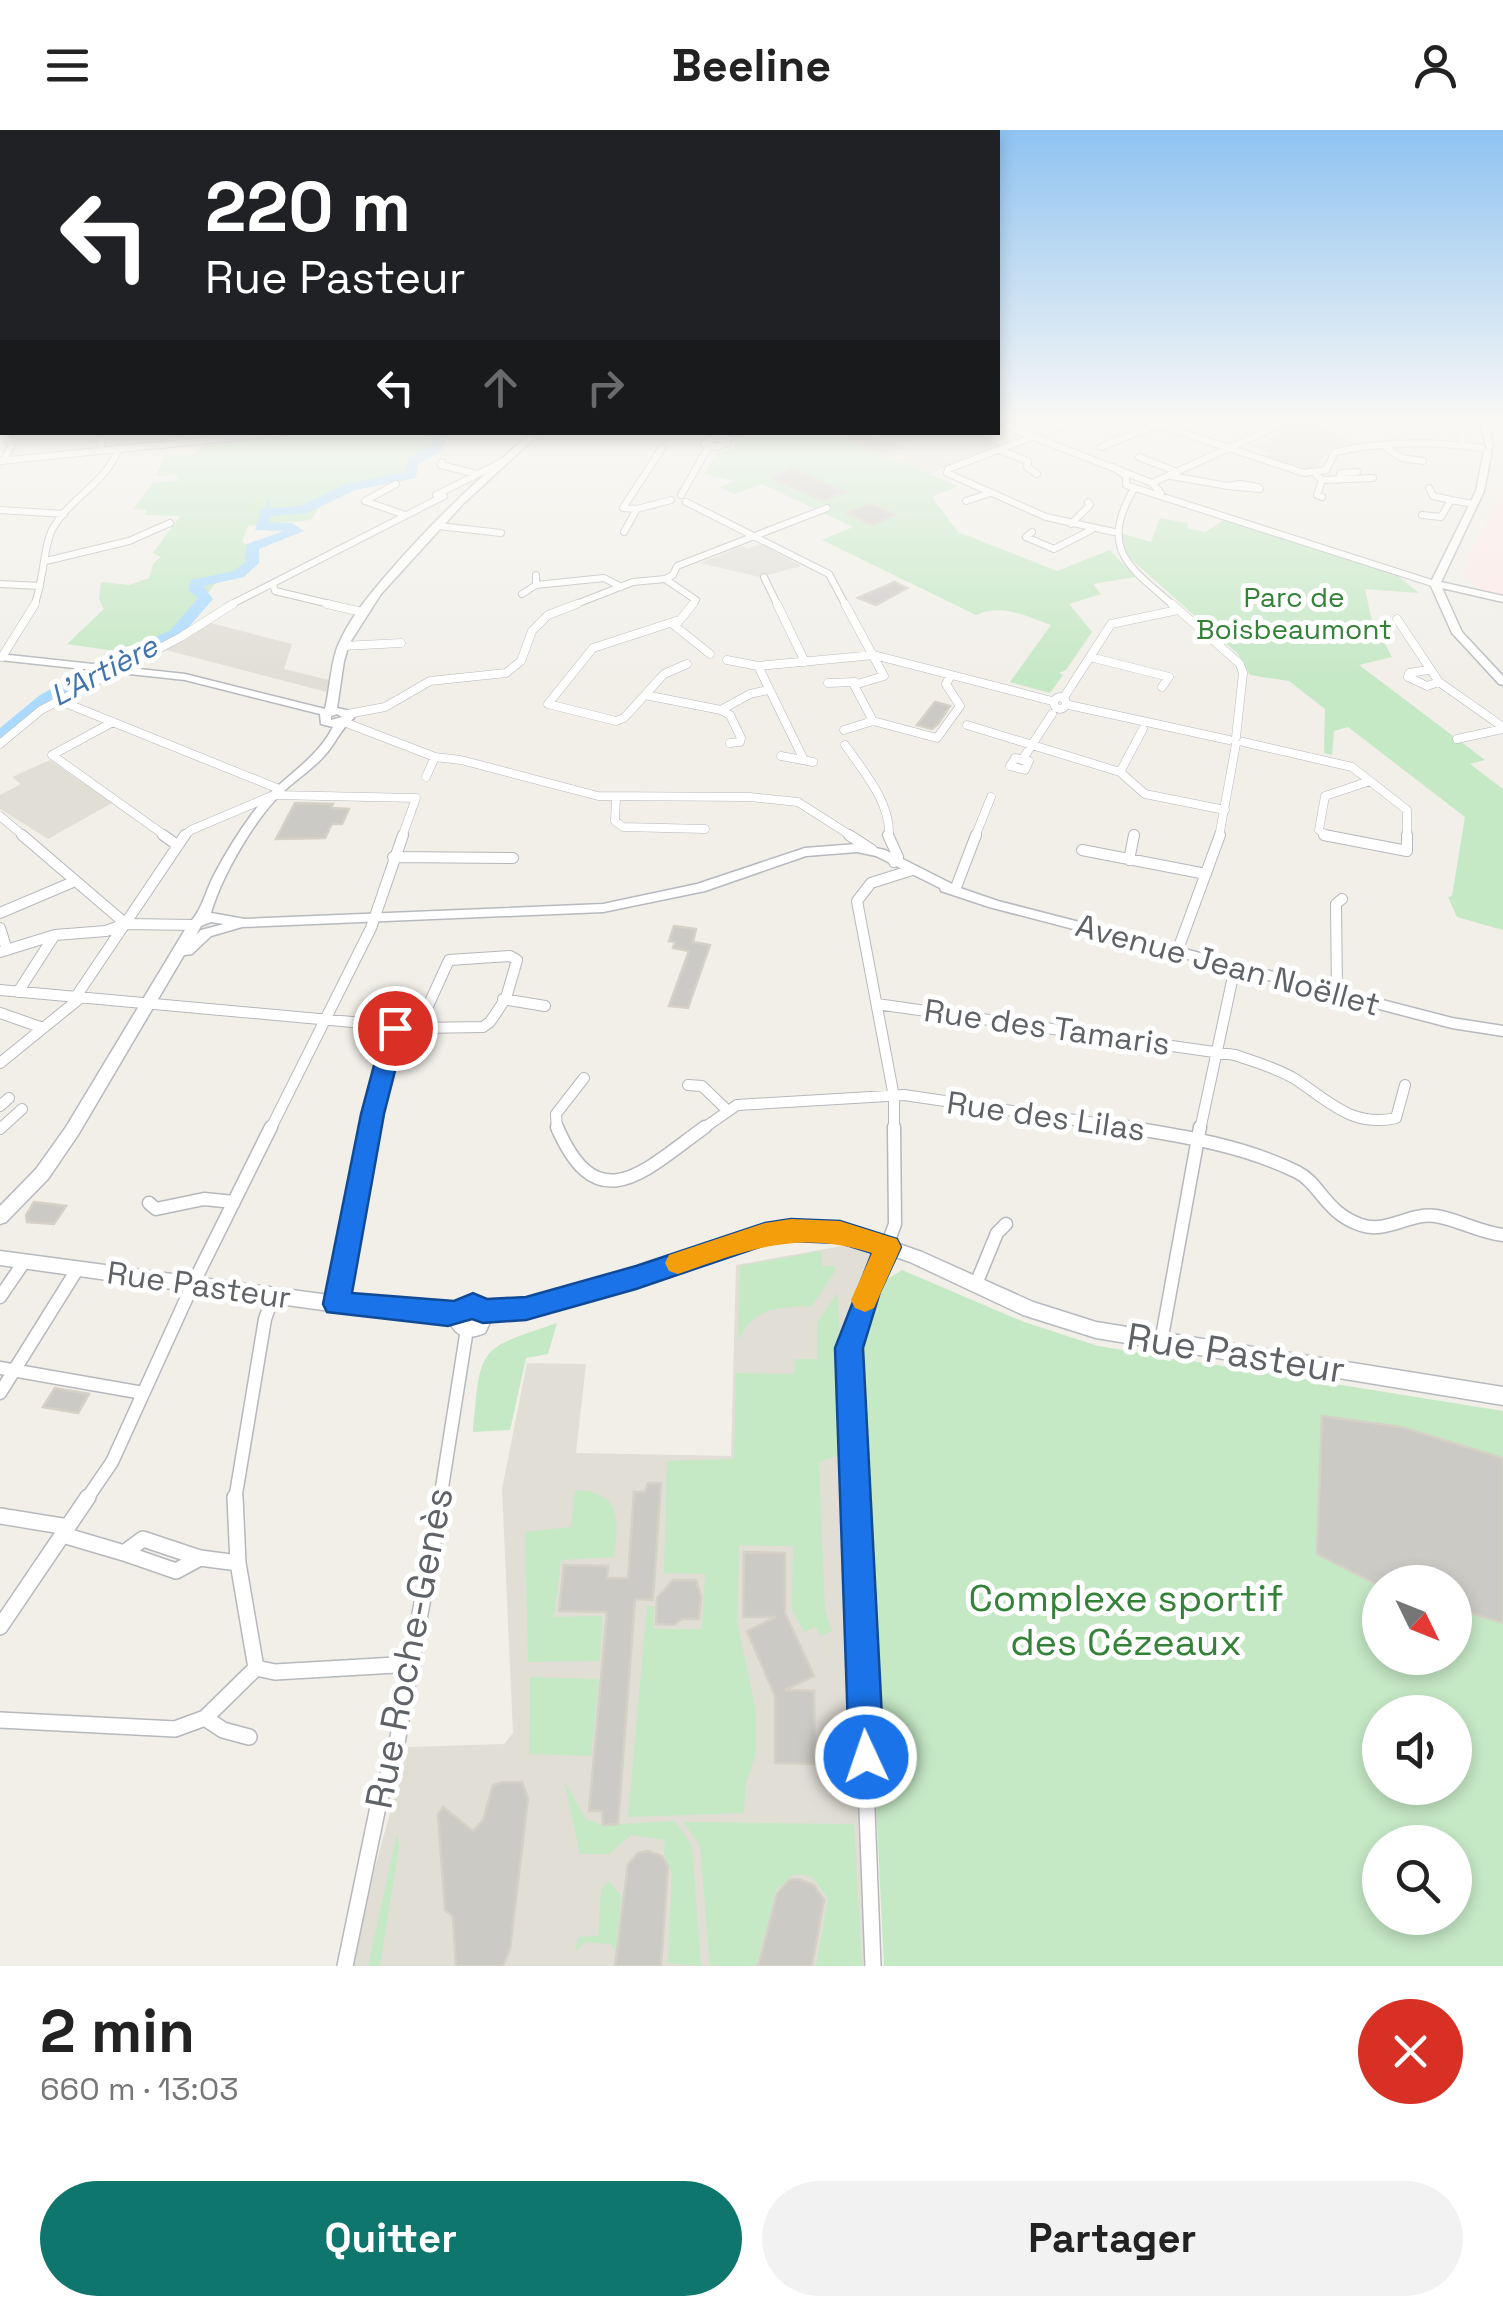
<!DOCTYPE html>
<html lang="fr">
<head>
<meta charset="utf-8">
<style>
  body { margin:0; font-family:"Space Grotesk",sans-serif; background:#f2f2f2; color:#222; height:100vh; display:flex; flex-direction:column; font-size:38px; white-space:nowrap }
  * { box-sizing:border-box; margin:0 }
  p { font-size:32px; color:#767676 }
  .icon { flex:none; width:55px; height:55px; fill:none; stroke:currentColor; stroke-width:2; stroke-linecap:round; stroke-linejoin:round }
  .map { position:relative; height:1836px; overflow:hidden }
  .details { display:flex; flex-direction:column; background:#fff; flex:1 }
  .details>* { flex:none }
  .banner { position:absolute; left:0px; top:0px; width:1000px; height:305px; box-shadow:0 5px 15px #0003; background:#202124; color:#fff; overflow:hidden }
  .needle { width:65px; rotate:133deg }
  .tools { position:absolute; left:1362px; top:1435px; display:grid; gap:20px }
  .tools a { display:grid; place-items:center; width:110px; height:110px; border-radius:50%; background:#fff; box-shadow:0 5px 15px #0003; font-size:50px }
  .pin { position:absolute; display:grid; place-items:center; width:85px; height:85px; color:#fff; margin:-42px; border:5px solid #fff; border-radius:50%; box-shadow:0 2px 10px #0007 }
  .me { position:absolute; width:110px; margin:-55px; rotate:357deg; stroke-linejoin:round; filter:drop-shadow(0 0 8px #0008) }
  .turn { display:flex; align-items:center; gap:35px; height:210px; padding:0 40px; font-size:45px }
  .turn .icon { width:130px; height:130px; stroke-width:2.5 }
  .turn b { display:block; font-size:70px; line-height:85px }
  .lanes { display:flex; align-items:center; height:95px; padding:0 40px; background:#0003; justify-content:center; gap:50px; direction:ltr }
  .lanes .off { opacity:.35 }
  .round { display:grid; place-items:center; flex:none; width:105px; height:105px; border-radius:52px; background:#f2f2f2 }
  .headline { display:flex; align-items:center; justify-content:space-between; height:170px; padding:0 40px }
  h1 { font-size:60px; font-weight:700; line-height:75px }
  .primary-button { display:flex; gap:20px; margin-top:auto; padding:20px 40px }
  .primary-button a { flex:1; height:115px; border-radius:60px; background:#0f766e; color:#fff; font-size:40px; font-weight:700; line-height:115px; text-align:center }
  .primary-button a+a { background:#f2f2f2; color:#222 }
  header { display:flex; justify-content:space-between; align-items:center; height:130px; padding:0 40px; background:#fff; font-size:45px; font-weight:700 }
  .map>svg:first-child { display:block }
  .education { fill:#e1ded6 }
  .medical { fill:#fce8e6 }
  .green { fill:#c5e8c5; fill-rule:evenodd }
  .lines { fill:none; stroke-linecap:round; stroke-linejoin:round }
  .stream { stroke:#aadaff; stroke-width:2.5 }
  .river { fill:#aadaff; fill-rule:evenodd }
  .building { fill:#cccac5; stroke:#d6d1c6; stroke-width:2.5 }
  .minor-far4-casing { stroke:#b5b8bc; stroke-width:8 }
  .minor-far3-casing { stroke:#b5b8bc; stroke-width:9 }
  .minor-far2-casing { stroke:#b5b8bc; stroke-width:12 }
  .minor-far1-casing { stroke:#b5b8bc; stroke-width:15 }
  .minor-casing { stroke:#b5b8bc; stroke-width:18 }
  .secondary-casing { stroke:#b6babf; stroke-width:3 }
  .minor-far4 { stroke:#fff; stroke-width:6 }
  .minor-far3 { stroke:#fff; stroke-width:8 }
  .minor-far2 { stroke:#fff; stroke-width:10 }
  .minor-far1 { stroke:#fff; stroke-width:12 }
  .minor { stroke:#fff; stroke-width:15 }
  .secondary { fill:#fff; fill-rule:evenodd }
  .route { fill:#1a73e8; stroke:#114b97; stroke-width:2.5 }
  .slow { fill:#f59e0b }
  .labels { text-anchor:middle; stroke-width:10; stroke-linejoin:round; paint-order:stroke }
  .far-park-label { font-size:28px; fill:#348238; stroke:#fff }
  .far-water-label { font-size:30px; font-style:italic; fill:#4174aa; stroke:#fff }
  .street-label { font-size:32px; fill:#5f6368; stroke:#fff }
  .near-street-label { font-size:38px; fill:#5f6368; stroke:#fff }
  .near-park-label { font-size:38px; fill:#348238; stroke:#fff }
</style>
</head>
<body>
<header><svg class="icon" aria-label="menu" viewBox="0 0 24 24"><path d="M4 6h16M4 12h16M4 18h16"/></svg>Beeline<svg class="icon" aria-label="person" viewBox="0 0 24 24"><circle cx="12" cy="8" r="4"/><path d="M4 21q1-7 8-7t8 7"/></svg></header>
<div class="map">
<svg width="1503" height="1836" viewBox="0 0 1503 1836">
  <rect width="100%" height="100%" fill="#f1efe8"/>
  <path class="education" d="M1293 292 1331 300 1357 315 1330 319 1316 339H1297L1261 328 1270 323 1249 315 1265 312Z
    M861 302H969L1002 315 929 344 844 308Z
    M760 414 801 436 760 447 700 433 742 416 748 419Z
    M211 493 292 514 284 539 329 550 327 562 166 520Z
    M50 630 112 673 48 709 0 679V665L21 654 12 647Z
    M847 1115 883 1126 849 1218 873 1836H348L408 1617 504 1614 513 1603 502 1359 527 1233 586 1234 576 1323 731 1326 736 1135Z"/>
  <path class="medical" d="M1503 354V464L1483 461 1461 444Z"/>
  <path class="green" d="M418 302 440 309 435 320 412 332 410 346C372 352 331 354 311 390L248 396 242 412 252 417 248 438 215 454 175 504 129 523 67 514 104 479 99 469 101 452 129 455 149 448 153 434 161 427 153 423 180 386 145 385 147 380 134 379 152 353 177 351V345L156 346 165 325 196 324 203 314 227 303Z
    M756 303H861L845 309 958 356 932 367 958 402 1057 441 1110 420 1135 447 1093 454 1101 464 1069 474 1092 502 1066 540 1059 543 1063 545 1050 563 1010 552 1051 495C1026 486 1002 473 976 485L822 410 853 397 762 354 734 364 720 357 736 351 704 344 717 322 734 318 739 309Z
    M1160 388 1188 393 1187 398 1205 402 1224 390 1398 446 1419 463 1365 459 1371 487 1392 527 1359 535 1485 630 1470 634 1503 659V800L1457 787 1448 767 1452 766 1465 687 1348 597 1334 601 1332 625 1324 623 1325 579 1289 551 1250 545 1238 524 1125 424 1120 403 1151 412Z
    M821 1121 822 1136H835V1141L812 1176C777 1178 756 1176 738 1210L740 1136Z
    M902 1140 1024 1192 1098 1216 1503 1281V1836H884L862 1383 860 1219 886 1150ZM1380 1452H1455V1528H1380ZM1380 1582H1455V1658H1380ZM1380 1712H1455V1788H1380Z
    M838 1162 843 1324 819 1332 825 1480 832 1501 820 1506 816 1497 804 1502 792 1480 793 1416 739 1415 737 1491 756 1581V1624L746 1653 744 1683 628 1687 647 1476H654L653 1499H702L705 1444 664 1443 667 1331 734 1329 736 1243 794 1244 795 1229H817V1193Z
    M557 1193 548 1224 526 1228 510 1300 473 1302C481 1217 476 1220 557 1193Z
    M575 1360C622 1362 619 1390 614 1427L561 1430 554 1487 602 1486 600 1531 528 1532 525 1402 571 1397Z
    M530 1547 599 1549 591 1626 529 1624Z
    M564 1651 586 1689 602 1695 675 1691 692 1716 701 1836 668 1833 672 1744 664 1723 665 1710 631 1705 609 1724H580Z
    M683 1692 854 1694 862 1836H816L828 1768 811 1746 793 1744 776 1761 756 1836H710L700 1715Z
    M397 1703 399 1716 380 1836H368Z
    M609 1751 621 1766 616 1822 611 1814 585 1812 575 1822 578 1807 598 1806 601 1760Z"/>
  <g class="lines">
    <path class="stream" d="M267 382 268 369"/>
    <path class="river" d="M419 302H435L447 311 439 323 418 334 416 348 355 360 307 383 271 386 268 393H292L304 401 259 419V433L244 447 203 456 213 469 180 507 125 531 52 573 0 612V598L40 565 113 525 170 501 198 468 188 460 191 450 234 441 245 432 247 414 284 401 255 400 261 379 300 376 346 354 406 342 408 329 434 312Z"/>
  </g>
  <path class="building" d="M860 302H866L901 317 882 324 844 308Z
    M791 338 845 362 822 371 772 348Z
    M870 374 895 385 872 395 847 383Z
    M894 452 907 458 876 475 858 468Z
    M935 572 950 576 938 594 932 599 917 595Z
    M295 673 333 674 331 678 349 679 342 694H332L325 708 276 709Z
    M674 796 696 799 693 812 710 815 688 878 669 876 689 821 673 818 675 812 669 811Z
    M34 1072 59 1075 66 1076 54 1094 27 1092 26 1085Z
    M55 1258 89 1264 78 1283 43 1277Z
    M1322 1286 1401 1297 1503 1328V1493L1455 1478V1452H1380V1456L1317 1424Z
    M648 1353H661L653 1470 635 1469 618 1694 603 1695 602 1681H589L607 1482 559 1481 564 1435 608 1436 607 1448H628L634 1362H645Z
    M744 1422 785 1423V1483L814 1546 785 1560 814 1561 815 1634 775 1633V1566L747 1501 776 1487H743Z
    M673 1450H696L701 1467 699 1489H682L674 1495 656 1494 657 1468Z
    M503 1652H522L528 1669 510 1819 503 1836H456L453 1787 445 1780 438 1684 443 1677 473 1701 483 1690 493 1655Z
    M648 1721 662 1726 668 1736 661 1836H615L628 1734 638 1723Z
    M798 1749 814 1755 824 1770 812 1836H758L777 1764 789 1750Z"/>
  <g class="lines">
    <defs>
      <path id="minor-far4" d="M1043 292 1062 297 1075 292
        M1150 292 1304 343 1326 340 1335 322C1384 311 1432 311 1482 318
        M1374 292 1398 304
        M1446 292 1462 303 1463 315
        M998 293 1152 353 1161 363
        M3 302 12 315 3 331
        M1032 307 948 339 947 343 1046 387 1114 402
        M714 308 724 309 727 313 716 317 704 314Z
        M724 309 744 302
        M1382 315 1402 328 1423 331
        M1101 317 1156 295
        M101 318 102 302
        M662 318 623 378 637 379 671 370
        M999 320 1028 331 1027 337 1037 344
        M1139 327 1177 342
        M0 331 288 302
        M442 332 441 335 477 344
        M1113 337 1126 346V355L1435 454
        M1171 346 1228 356
        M1317 346 1322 350 1317 365 1322 367
        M1322 350 1373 348
        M1338 350 1341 343 1357 342
        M1152 353 1286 292
        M396 354 365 371 405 385
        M1240 354 1258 357 1260 359 1228 356Z
        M1429 358 1433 366 1451 370
        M1133 360C1099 421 1130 437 1174 476
        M436 365 506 330
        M681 365 709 316
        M966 371 990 363
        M686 372 829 444 846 476
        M0 380 64 384
        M1422 385 1441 387 1451 370 1473 374
        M1071 394 1090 375 1088 372
        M439 396 501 403
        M624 402 637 379
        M1032 402 1026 407 1054 419 1091 400
        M46 431 129 411 170 393
        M764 447 778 476
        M665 449 696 470 691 476
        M0 454 40 456
        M273 454 275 461 338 476
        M536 455 604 448 621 457
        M522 464 536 455V445
        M34 476C44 451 43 416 53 398 71 367 106 353 119 318
        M228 476 444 366
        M571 476 633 452 665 449 673 445 677 436 827 378"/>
      <path id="minor-far3" d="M327 474 362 482
        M693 474 675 496 710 524
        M777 474 805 532
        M845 474 884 546 854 555 873 591 937 608 960 576 946 554 951 545
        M1172 474 1240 534 1243 543 1236 607
        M1397 489 1439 552 1503 597
        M676 491 593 518 548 574 616 591 624 588 664 544 687 534
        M343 516 401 513
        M2 527 35 474
        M1090 527 1169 547 1162 557
        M727 530 758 536 874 525 1052 571
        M758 536 804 630
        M94 538 128 520
        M1428 540 1409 543 1408 547 1427 556 1439 552
        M828 553 855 552
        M645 565 721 580 750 564 768 560
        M1054 573a6 6 0 1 1 12 0a6 6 0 1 1-12 0Z
        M1063 569 1111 494 1178 480
        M58 570 279 659 281 664
        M1069 575 1229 610
        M721 580 730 585 741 608 740 612 730 613
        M348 584 385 577 430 551 506 543 521 531 532 501 548 485 577 474
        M113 592 52 625 167 707
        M344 592 435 627 461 630 598 666 750 667 798 672 853 707
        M967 595 1120 642 1145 664 1225 680
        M844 600 873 591
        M1457 609 1503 599
        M1243 612 1352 637 1370 651
        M0 614 41 580 181 507 233 474
        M845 615C865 643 891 673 889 707
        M781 626 813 632
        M1015 628 1029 631 1025 640 1010 636Z
        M1022 630 1052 584
        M1120 642 1143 599
        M426 647 435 627
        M1370 651 1407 680V707
        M616 668 615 691 623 697 705 699
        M0 686 25 707
        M183 707 191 700 274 665 416 668 402 707
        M975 707 991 667
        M1219 707 1236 614
        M1329 707 1319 700 1325 666 1370 651"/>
      <path id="minor-far2" d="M22 705 126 794 194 795
        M163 705 177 715
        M849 705 872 720
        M888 705 898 727 894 732
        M1324 705 1407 721V705
        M1082 720 1206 744
        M393 727 513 728
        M1129 730 1134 705
        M955 760 976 705
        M0 783 73 752
        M0 798 7 820
        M0 822 55 805 106 801 125 794
        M1177 822 1220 705
        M510 826 517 830 506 868 490 892 483 897 418 898 449 830Z
        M0 860 418 898
        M18 862 54 806
        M1337 863 1336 774 1342 769
        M75 868 185 705
        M503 869 545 876
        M877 874 1235 925C1255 932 1277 938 1295 949 1329 971 1352 998 1396 988L1405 955
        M0 883 43 898
        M0 933 79 869
        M688 955 702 956 728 981
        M0 976 9 968
        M0 999 22 979
        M270 1000 371 798 403 705
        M369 1000 395 898
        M557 1000 556 984 584 948
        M701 1000 737 975 904 965 1143 1000
        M894 1000V967L857 771 871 753 912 740
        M1200 1000 1235 837"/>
      <path id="minor-far1" d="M557 997C598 1093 646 1039 705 997
        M1126 997C1183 1006 1245 1016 1297 1042 1320 1053 1325 1083 1361 1095 1387 1104 1410 1082 1436 1086 1459 1090 1479 1102 1503 1105
        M149 1073 156 1079 204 1069 234 1072
        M976 1154 997 1103 1006 1094
        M0 1167 24 1132
        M337 1174 370 997
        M1161 1212 1200 997
        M0 1238 143 1263
        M0 1263 78 1138
        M86 1370 112 1332 193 1154 271 997
        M235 1370 265 1189 274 1164
        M440 1370 467 1199
        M855 1370 849 1218 895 1094 894 997"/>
      <path id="minor" d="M235 1367 238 1433 256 1538 275 1542 413 1534
        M855 1367 873 1836
        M0 1386 68 1397
        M63 1405 124 1423 143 1409 200 1428 238 1433
        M124 1423 176 1441 200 1428
        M0 1497 88 1367
        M205 1588 223 1600 249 1607
        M0 1590 175 1599 205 1588 256 1538
        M345 1836 379 1672 395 1624 441 1367"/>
      <path id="secondary" d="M1480 292H1488L1493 317 1490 319 1492 321 1484 361 1441 452 1503 466V472L1442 458 1462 502 1503 546V555L1499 554 1452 503 1430 454 1476 361 1484 321 1487 319Z
        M532 302H541L463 374 381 464 349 514 344 531 337 578 351 581 354 588C341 598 336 613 325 625 313 639 297 649 284 661 255 688 222 745 211 783L245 789 603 774 697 754 805 718 857 714 885 720 960 758 998 771 1452 888 1503 896V906L1452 898 989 777 941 761 940 758 876 726 857 722 806 726 705 761 603 782 242 797 211 806 192 824 184 825 78 1005 48 1049 6 1092 0 1094V1076L36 1039 66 997 189 793C201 783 206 760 214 745 225 724 238 703 252 684 275 651 315 633 333 597L321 594 320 584 185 550 0 530V524L185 544 325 579C330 559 330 538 337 518 348 490 369 465 389 442 432 392 481 346 532 302ZM337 584 342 587 331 590V586ZM211 792 224 794 201 800 196 805 201 796Z
        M813 1092 859 1100 922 1122 1033 1172 1096 1192 1503 1257V1275L1096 1208 1023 1185 910 1132 859 1114 813 1106 765 1111 544 1183 492 1188 485 1203C469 1210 456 1208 449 1191L337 1182 0 1135V1121L337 1166 452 1176 458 1170 469 1167 486 1173 544 1167 765 1097ZM471 1182 473 1189 469 1192 466 1185Z"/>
    </defs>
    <use href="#minor-far4" class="minor-far4-casing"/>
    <use href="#minor-far3" class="minor-far3-casing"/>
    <use href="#minor-far2" class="minor-far2-casing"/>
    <use href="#minor-far1" class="minor-far1-casing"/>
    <use href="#minor" class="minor-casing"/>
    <use href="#secondary" class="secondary-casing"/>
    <use href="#minor-far4" class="minor-far4"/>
    <use href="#minor-far3" class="minor-far3"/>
    <use href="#minor-far2" class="minor-far2"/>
    <use href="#minor-far1" class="minor-far1"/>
    <use href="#minor" class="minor"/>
    <use href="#secondary" class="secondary"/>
  </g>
  <linearGradient id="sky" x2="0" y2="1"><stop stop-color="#8fc3f1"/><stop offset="0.53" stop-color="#f9f8f5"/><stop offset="1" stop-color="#f9f8f5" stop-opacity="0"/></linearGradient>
  <rect width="1503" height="549" fill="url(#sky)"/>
  <path class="route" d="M395 890 406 898 384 984 352 1163 454 1171 473 1163 487 1169 526 1167 636 1136 765 1093 791 1089 840 1091 897 1109 901 1117 880 1162 863 1218 884 1627 879 1639 866 1644 854 1639 849 1627 835 1218 872 1123 840 1113 791 1111 765 1115 636 1159 526 1190 483 1193 472 1189 448 1196 327 1182 323 1174 361 984 384 898Z"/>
  <path class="slow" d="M791 1089 840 1091 897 1109 901 1117 874 1178 865 1182 855 1178 851 1170 872 1123C797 1099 749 1120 678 1144L669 1141 665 1133 669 1125 765 1093Z"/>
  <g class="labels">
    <g class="far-park-label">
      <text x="1294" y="477">Parc de<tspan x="1294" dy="32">Boisbeaumont</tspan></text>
    </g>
    <g class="far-water-label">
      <text transform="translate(104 541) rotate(-28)" y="10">L'Artière</text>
    </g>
    <g class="street-label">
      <text transform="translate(1228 835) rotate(15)" y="11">Avenue Jean Noëllet</text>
      <text transform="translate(1047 897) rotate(8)" y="11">Rue des Tamaris</text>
      <text transform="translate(1046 986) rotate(8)" y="11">Rue des Lilas</text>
      <text transform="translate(199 1155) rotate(8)" y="11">Rue Pasteur</text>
    </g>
    <g class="near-street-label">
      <text transform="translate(1236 1223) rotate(9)" y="13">Rue Pasteur</text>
      <text transform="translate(409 1518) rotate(-79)" y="13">Rue Roche-Genès</text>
    </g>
    <g class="near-park-label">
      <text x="1126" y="1481">Complexe sportif<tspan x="1126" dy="44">des Cézeaux</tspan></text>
    </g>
  </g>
</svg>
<div class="tools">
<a><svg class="needle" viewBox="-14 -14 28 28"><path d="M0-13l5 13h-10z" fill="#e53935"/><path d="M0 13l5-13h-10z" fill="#767676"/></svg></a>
<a><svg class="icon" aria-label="sound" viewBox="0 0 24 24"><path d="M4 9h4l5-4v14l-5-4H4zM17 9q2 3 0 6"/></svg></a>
<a><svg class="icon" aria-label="search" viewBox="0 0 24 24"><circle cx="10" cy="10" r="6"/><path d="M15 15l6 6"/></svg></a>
</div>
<div class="pin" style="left:395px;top:898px;background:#d93025"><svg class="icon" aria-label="arrive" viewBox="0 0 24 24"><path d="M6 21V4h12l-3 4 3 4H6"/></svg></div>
<svg class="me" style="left:866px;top:1627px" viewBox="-20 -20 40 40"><circle r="17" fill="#1a73e8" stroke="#fff" stroke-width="3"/><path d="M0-11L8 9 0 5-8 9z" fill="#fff"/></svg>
<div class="banner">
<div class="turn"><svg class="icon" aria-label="left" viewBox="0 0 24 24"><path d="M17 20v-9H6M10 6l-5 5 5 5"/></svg><div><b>220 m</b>Rue Pasteur</div></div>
<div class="lanes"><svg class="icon" aria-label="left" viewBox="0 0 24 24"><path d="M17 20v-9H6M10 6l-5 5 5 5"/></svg><svg class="icon off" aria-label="ahead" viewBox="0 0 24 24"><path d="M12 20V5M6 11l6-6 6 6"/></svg><svg class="icon off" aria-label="right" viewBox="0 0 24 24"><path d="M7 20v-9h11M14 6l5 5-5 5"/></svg></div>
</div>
</div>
<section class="details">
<div class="headline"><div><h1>2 min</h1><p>660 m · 13:03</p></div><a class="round" style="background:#d93025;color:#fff"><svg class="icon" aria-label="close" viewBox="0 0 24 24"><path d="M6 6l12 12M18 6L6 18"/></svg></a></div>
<div class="primary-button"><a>Quitter</a><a>Partager</a></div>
</section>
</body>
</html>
